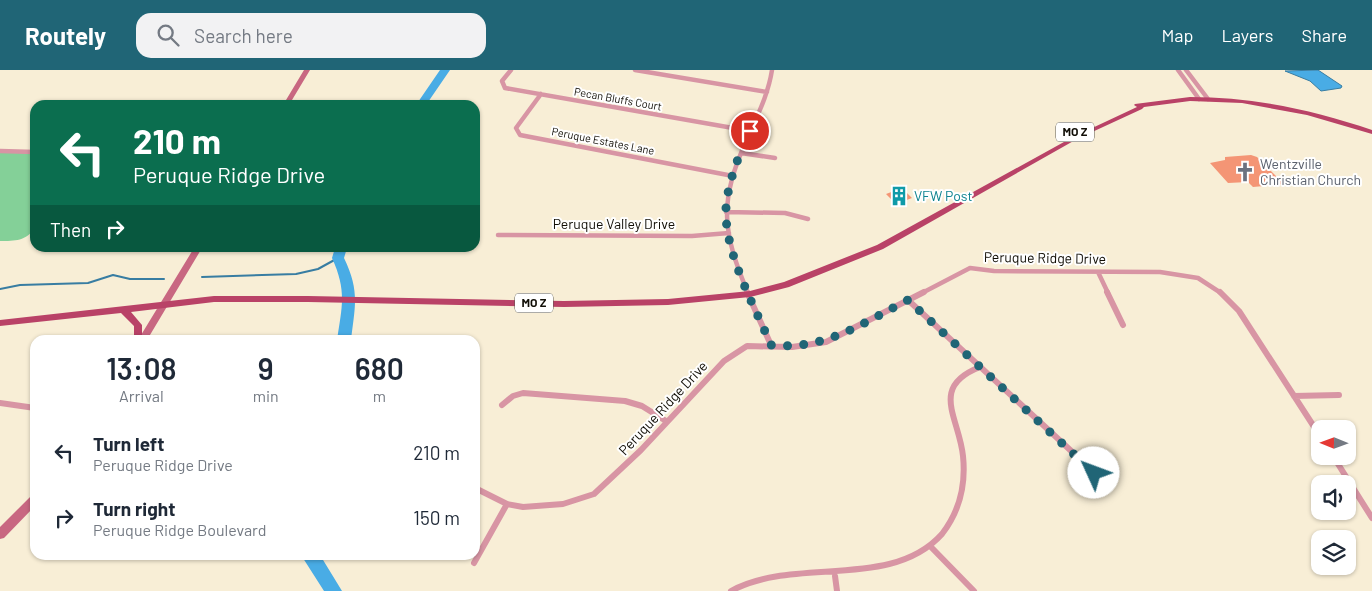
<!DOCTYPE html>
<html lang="en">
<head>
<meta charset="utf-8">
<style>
  body { margin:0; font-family:Barlow,sans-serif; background:#f2f2f3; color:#1f2937; height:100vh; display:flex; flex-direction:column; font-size:19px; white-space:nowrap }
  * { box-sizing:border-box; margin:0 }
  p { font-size:16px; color:#747a83 }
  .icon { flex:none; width:28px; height:28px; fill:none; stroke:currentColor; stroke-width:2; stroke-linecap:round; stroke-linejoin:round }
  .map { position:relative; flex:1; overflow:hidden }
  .sheet { position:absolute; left:30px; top:265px; width:450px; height:225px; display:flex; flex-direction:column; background:#fff; border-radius:15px; box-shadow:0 1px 4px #0004 }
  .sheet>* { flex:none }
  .top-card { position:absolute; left:30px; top:30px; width:450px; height:152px; border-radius:15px; box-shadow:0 1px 4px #0004; background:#0b6e4f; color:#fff; overflow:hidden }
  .needle { width:32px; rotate:271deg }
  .fabs { position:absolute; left:1311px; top:350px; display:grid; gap:10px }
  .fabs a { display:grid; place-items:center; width:45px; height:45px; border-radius:10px; background:#fff; box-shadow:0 1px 4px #0004; font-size:25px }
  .pin { position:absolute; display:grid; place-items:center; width:42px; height:42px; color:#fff; margin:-21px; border:2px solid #fff; border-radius:50%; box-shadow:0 1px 5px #0007 }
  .me { position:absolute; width:55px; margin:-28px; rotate:313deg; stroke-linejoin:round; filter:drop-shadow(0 0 4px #0008) }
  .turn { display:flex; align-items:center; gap:18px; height:105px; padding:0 20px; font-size:22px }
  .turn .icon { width:65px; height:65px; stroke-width:2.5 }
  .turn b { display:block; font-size:35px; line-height:42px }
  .then { display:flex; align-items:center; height:48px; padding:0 20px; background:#0003; gap:10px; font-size:19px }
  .eta { display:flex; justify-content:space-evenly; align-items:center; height:85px; text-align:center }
  .eta b { font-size:30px; font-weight:600; line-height:35px }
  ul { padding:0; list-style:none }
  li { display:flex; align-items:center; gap:15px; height:65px; padding:0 20px }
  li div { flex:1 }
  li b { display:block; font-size:19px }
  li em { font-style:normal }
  header { display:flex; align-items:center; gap:30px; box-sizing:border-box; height:70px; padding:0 25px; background:#206576; color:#fff }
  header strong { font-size:24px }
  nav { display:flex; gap:28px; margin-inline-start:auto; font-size:18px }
  .search { width:350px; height:45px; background:#f2f2f3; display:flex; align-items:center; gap:12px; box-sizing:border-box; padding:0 18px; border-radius:15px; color:#747a83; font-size:19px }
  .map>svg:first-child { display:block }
  .green { fill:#84d098 }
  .water { fill:#49ace5; stroke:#387da2 }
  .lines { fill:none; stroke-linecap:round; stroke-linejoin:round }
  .stream { stroke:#387da2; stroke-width:2 }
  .river { fill:#49ace5; fill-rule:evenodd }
  .building { fill:#f49575 }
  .minor-far1 { stroke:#d895a4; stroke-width:4.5 }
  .minor { stroke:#d895a4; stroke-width:6 }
  .secondary { fill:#c86781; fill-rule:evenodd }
  .primary { fill:#b94267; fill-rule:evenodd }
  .route { stroke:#206576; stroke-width:9; stroke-dasharray:0 16.2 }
  .labels { text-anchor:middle; stroke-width:4; stroke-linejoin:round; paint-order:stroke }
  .far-street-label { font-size:11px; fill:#110e06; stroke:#fff }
  .shield { fill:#fff; stroke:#585651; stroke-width:1 }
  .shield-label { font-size:12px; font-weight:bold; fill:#110e06 }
  .worship-label { font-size:14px; fill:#5b616d; stroke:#fff; text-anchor:start }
  .culture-label { font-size:14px; fill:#0d838f; stroke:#fff; text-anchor:start }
  .street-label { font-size:14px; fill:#110e06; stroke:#fff }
</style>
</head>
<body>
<header>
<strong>Routely</strong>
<div class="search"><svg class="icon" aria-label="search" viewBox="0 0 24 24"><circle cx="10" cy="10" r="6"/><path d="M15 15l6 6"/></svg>Search here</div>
<nav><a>Map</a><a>Layers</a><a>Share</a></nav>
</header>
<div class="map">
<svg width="1372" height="521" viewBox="0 0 1372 521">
  <rect width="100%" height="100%" fill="#f8eed6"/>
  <path class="green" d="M0 82 35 83V158C26 171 15 171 0 171Z"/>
  <path class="water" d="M1318 0 1342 16 1341 18 1321 21 1310 11 1285 1Z"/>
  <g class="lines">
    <path class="stream" d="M202 207 296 204 318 199 338 188
      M0 219 20 215 88 213 113 205 130 209H164"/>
    <path class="river" d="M440 0H450L426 35H416Z
      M335 178H347L344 188C360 221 355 236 351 270H337C342 236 347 221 332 188Z
      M301 485H320L342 521H324Z"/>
  </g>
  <path class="building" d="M1251 85 1257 87 1284 114 1253 117 1248 112 1228 113 1210 93 1225 90V87Z
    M894 121 897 124 905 121 912 128 896 134 886 124Z"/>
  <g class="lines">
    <path class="minor-far1" d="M511 0 502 11 505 18 750 61
      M635 0 767 22
      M1178 0 1199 29
      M1186 0 1208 29
      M541 24 516 58 520 65 733 106
      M0 81 35 82
      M741 83 775 88
      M726 142 785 143 808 149
      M498 165 692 166 729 163
      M1098 202 1108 223
      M748 223C723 164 718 131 746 72 756 48 768 26 772 0
      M922 223 970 198 994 201 1160 202 1198 208 1221 223"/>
    <path class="minor" d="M747 222 771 275
      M1107 222 1123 255
      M1220 222 1239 241 1320 366
      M908 230 1095 403
      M1294 326 1339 325
      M0 333 35 338
      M502 335 513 326 523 323 625 331 642 336 666 351
      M1333 386 1372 448
      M475 418 507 434 523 437 563 434 594 424 641 380 724 291 747 276 792 277 826 272 924 222
      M931 477 974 521
      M474 493 507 434
      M835 506 837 521
      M731 521C794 486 891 521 942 464 959 442 966 415 963 386 959 347 929 317 980 297"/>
    <path class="secondary" d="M304 0H310L289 35H283Z
      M194 178H202L147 270H138Z
      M35 424V436L4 468 0 469V457L31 426Z"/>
    <path class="primary" d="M1190 27C1253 27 1313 40 1372 60V64L1307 45 1242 33 1190 31 1144 37 1142 39 1077 69 883 179 789 217 750 227 668 235 564 237 308 232H214L131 242 142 255V270H134V256L121 243 0 256V250L214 226H308L564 231 668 229 750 221 784 212 877 175 1073 67 1137 37 1134 35 1135 34Z"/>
  </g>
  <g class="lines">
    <path class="route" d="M750 61C739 85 728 111 726 138 724 182 754 235 771 275 824 281 863 253 908 230L1094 403"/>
  </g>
  <defs>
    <symbol id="church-bare" viewBox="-9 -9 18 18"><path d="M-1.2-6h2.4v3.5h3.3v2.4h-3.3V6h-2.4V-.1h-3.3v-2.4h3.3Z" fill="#6b7280" stroke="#fff" stroke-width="2.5" paint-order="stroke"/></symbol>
    <symbol id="building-bare" viewBox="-9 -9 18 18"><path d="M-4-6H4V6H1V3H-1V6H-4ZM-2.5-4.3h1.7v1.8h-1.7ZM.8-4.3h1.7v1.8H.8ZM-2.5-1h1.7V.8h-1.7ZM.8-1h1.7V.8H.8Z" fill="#0f9aa8" stroke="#fff" stroke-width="2.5" paint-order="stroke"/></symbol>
  </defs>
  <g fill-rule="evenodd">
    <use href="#church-bare" x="1231" y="88" width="28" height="28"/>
    <use href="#building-bare" x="885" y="112" width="28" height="28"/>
  </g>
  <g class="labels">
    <g class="far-street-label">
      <text transform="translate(618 29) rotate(10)" y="4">Pecan Bluffs Court</text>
      <text transform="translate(603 71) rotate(11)" y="4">Peruque Estates Lane</text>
    </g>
    <g class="shield">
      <rect x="1056" y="52.5" width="38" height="19" rx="4"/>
      <rect x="515" y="223.5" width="38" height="19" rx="4"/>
    </g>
    <g class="shield-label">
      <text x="1075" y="66">MO Z</text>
      <text x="534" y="237">MO Z</text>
    </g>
    <g class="worship-label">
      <text x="1260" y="99">Wentzville<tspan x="1260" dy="16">Christian Church</tspan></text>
    </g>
    <g class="culture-label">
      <text x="914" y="131">VFW Post</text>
    </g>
    <g class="street-label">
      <text x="614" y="159">Peruque Valley Drive</text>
      <text transform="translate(1045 188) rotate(1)" y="5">Peruque Ridge Drive</text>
      <text transform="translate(663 338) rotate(-47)" y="5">Peruque Ridge Drive</text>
    </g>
  </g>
</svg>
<div class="fabs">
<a><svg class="needle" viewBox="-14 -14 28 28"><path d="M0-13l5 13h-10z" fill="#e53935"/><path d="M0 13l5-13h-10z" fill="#747a83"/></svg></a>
<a><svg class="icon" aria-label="sound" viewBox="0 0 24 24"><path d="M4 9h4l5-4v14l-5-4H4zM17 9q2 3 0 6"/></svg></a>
<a><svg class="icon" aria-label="layers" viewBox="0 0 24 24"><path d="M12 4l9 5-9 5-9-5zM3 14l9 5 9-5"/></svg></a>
</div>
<div class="pin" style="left:750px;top:61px;background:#d93025"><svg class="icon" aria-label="arrive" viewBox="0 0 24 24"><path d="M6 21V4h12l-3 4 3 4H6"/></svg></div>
<svg class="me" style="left:1094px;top:403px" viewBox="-20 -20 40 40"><circle r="19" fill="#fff"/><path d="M0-13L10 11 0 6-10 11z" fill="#206576"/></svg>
<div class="top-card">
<div class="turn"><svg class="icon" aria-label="left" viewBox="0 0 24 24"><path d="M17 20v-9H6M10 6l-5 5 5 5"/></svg><div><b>210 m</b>Peruque Ridge Drive</div></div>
<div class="then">Then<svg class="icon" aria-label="right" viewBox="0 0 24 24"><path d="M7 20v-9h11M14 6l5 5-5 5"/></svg></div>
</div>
<section class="sheet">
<div class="eta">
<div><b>13:08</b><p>Arrival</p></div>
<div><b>9</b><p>min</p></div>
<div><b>680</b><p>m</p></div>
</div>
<ul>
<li><svg class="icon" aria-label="left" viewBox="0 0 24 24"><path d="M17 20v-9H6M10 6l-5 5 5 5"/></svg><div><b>Turn left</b><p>Peruque Ridge Drive</p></div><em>210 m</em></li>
<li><svg class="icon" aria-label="right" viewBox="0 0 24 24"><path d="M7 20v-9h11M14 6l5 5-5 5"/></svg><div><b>Turn right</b><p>Peruque Ridge Boulevard</p></div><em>150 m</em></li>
</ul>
</section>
</div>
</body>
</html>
